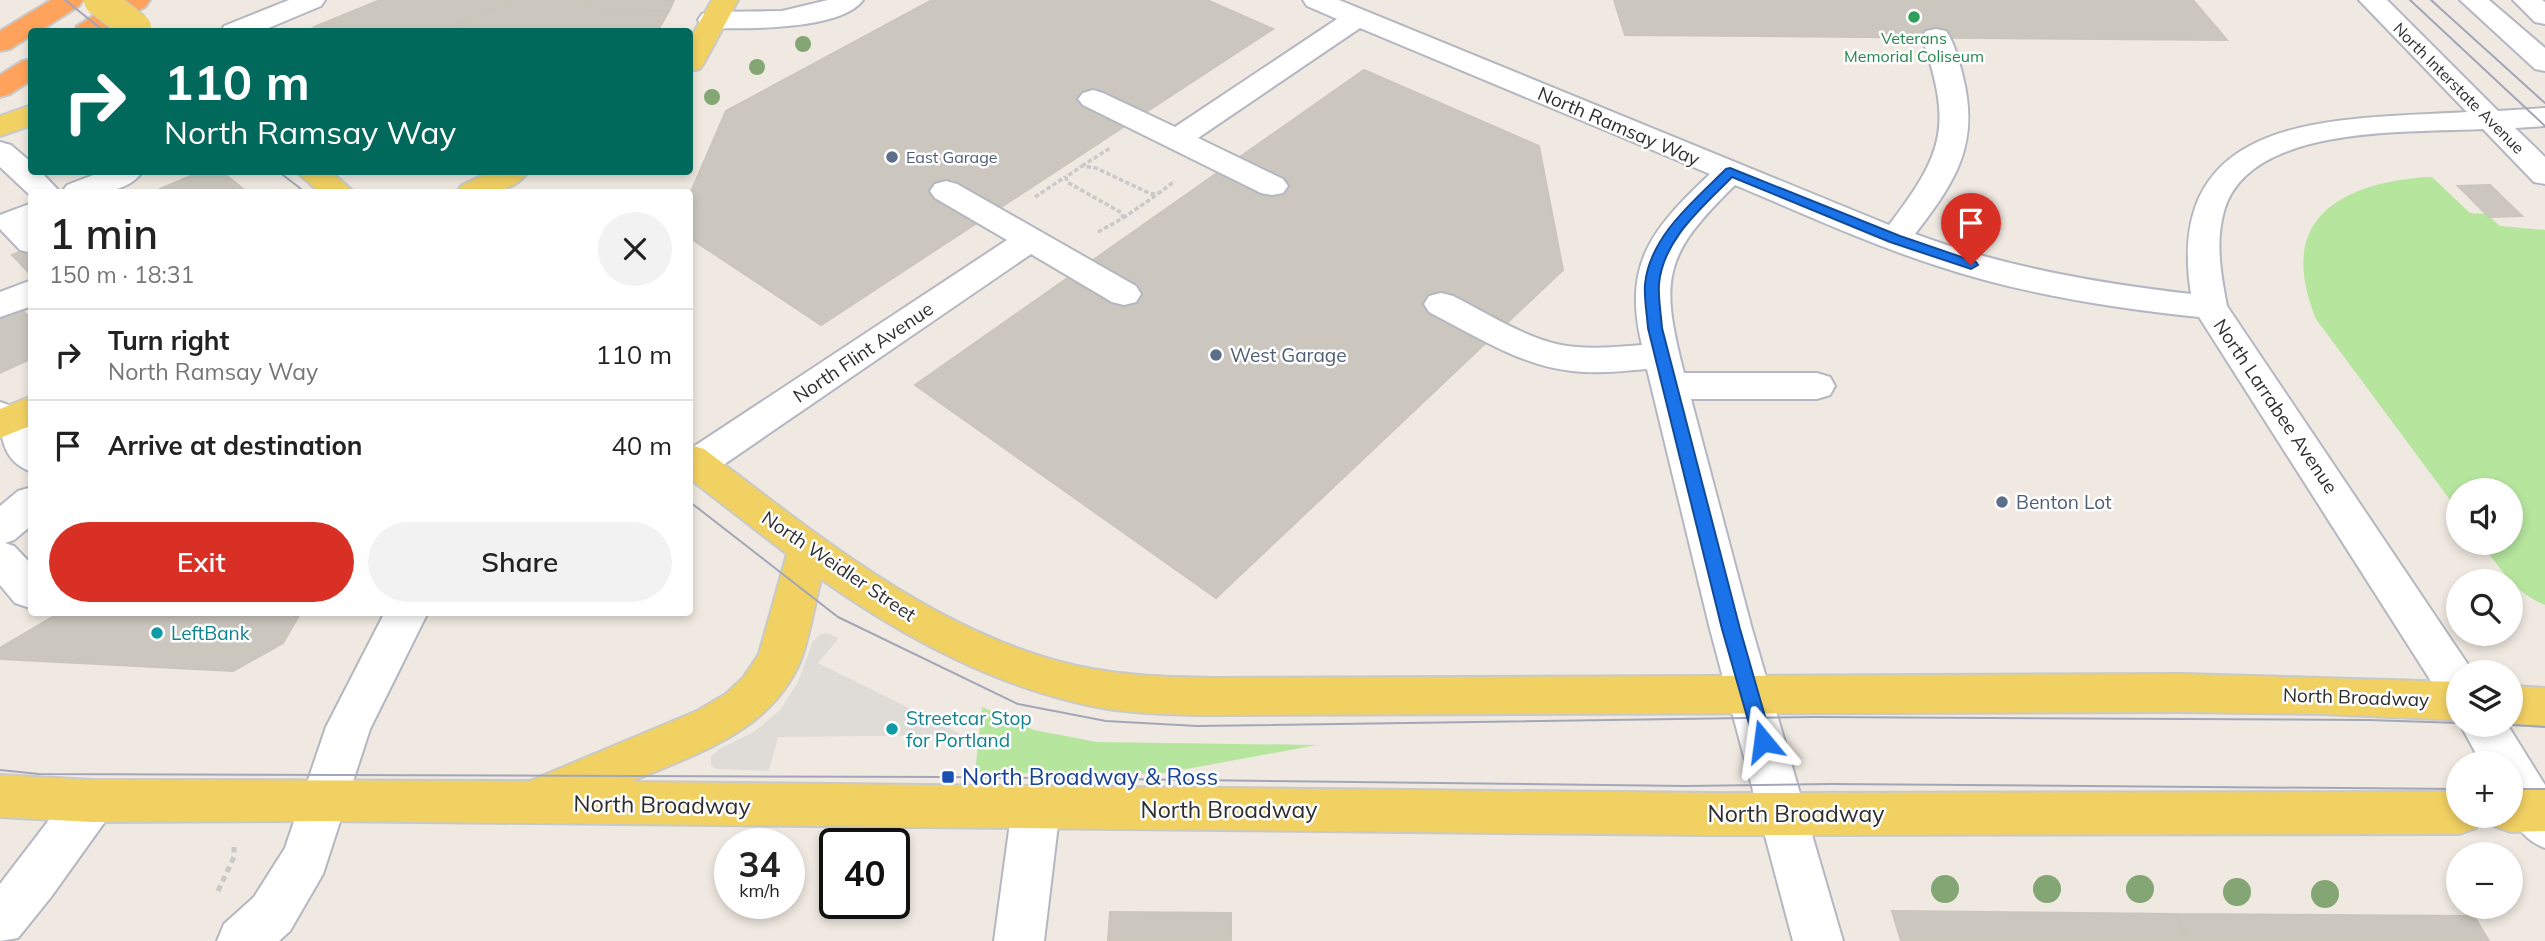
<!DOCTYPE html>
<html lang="en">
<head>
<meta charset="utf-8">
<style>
  body { margin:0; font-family:Mulish,sans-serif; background:#f2f2f2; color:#222; height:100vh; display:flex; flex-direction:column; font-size:26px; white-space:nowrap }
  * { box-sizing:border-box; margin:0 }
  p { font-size:23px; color:#767676 }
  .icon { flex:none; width:38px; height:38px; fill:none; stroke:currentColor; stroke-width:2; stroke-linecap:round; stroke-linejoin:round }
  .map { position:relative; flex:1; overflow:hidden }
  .drawer { position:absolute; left:28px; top:189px; width:665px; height:427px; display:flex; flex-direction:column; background:#fff; border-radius:7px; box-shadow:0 4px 10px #0003 }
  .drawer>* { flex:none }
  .banner { position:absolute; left:28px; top:28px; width:665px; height:147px; border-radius:7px; box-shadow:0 4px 10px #0003; background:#00695c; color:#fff; overflow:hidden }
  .fabs { position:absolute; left:2446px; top:478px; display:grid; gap:14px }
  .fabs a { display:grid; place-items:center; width:77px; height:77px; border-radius:50%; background:#fff; box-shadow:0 4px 10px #0003; font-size:35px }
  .speed { position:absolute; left:714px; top:828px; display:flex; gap:14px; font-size:35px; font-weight:700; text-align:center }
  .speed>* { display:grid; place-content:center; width:91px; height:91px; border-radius:50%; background:#fff; box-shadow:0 4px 10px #0003; line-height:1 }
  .speed small { font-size:18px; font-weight:400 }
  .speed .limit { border:4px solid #111; border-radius:10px; background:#fff; color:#111 }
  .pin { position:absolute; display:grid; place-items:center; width:60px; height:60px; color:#fff; margin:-72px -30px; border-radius:50% 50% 50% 0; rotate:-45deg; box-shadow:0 0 7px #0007 }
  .pin .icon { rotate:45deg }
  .me { position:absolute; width:77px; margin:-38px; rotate:344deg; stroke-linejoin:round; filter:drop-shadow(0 0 5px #0008) }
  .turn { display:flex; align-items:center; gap:24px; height:147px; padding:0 21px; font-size:32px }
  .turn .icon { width:91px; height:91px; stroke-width:2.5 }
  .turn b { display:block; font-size:49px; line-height:60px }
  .round { display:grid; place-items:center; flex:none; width:74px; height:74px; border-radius:37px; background:#f2f2f2 }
  .summary { display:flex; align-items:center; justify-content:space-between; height:119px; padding:0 21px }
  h1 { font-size:42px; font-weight:600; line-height:52px }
  .action { display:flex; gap:14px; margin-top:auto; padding:14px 21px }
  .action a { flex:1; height:80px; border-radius:42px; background:#d93025; color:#fff; font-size:28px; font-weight:600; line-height:80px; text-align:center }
  .action a+a { background:#f2f2f2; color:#222 }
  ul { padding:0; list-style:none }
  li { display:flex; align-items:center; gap:21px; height:91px; padding:0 21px; border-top:2px solid #e0e0e0 }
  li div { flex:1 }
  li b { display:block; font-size:26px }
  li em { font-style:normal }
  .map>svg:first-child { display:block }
  .green { fill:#b6e59e }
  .plaza { fill:#dfdcd8 }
  .building { fill:#cbc7bf; stroke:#cbc5ba; stroke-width:2 }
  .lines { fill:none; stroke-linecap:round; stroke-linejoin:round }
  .minor-casing { stroke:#b4b7c1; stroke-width:4 }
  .major-casing { stroke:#c9c9c9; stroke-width:4 }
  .highway-casing { stroke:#c9c9c9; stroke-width:4 }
  .path-far1 { stroke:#c9c9c9; stroke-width:3.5; stroke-dasharray:4.5 2.5; stroke-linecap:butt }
  .path { stroke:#c9c9c9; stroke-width:5; stroke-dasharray:6 4.5; stroke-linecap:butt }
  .minor { fill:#fff; fill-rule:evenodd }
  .major { fill:#f2d163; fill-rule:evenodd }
  .highway { fill:#ffa35c; fill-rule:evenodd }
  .tram { stroke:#a3a6b8; stroke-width:2 }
  .major-bridge-casing { stroke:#c9c9c9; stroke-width:32; stroke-linecap:butt }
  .major-bridge { stroke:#f2d163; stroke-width:30 }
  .tree { fill:#84a574 }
  .route { fill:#1a73e8; stroke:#114b97; stroke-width:2 }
  .leisure-dot { fill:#2e9e5b; stroke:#fff; stroke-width:2.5 }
  .service-dot { fill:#5c6f8a; stroke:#fff; stroke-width:2.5 }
  .culture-dot { fill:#0f9aa8; stroke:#fff; stroke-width:2.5 }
  .transit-dot { fill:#1a4fb4; stroke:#fff; stroke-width:2.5 }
  .labels { text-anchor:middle; stroke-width:5; stroke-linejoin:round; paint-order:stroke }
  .far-leisure-label { font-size:16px; fill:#27864d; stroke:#fff }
  .far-street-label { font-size:16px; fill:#2e2e2e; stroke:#fff }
  .far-service-label { font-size:16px; fill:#4e5e75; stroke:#fff; text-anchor:start }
  .street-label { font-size:19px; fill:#2e2e2e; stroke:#fff }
  .service-label { font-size:19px; fill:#4e5e75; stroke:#fff; text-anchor:start }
  .culture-label { font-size:19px; fill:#0d838f; stroke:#fff; text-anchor:start }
  .near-transit-label { font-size:23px; fill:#164399; stroke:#fff; text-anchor:start }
  .near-street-label { font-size:23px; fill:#2e2e2e; stroke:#fff }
</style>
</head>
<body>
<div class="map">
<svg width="2545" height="941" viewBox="0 0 2545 941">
  <rect width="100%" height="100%" fill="#efe9e1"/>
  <path class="green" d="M2426 177H2432L2470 213 2487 214 2500 226 2545 230V605C2515 593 2500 568 2481 543L2511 542V490H2459V512L2316 319C2276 222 2336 184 2426 177Z
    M982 707 1034 730 1097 742 1317 745 1159 774 975 773Z"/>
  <path class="plaza" d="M827 633 839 638 818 663 963 735 778 737 769 771 716 769 711 765V756L721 748 754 732 780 710 798 682 813 641 821 634Z"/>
  <path class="building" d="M380 0H515L456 26 465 32H320L314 27Z
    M515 0H583L600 9 669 11 657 32H465L456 26Z
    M583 0H674L669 11 600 9Z
    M932 0H1207L1273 29 821 325 690 238V194L726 111Z
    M1614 0H2193L2227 40 1625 35Z
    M1364 70 1539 146 1563 270 1216 598 915 385Z
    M200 172H222L247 192H153Z
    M2490 185 2522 216 2489 217 2458 186Z
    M32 247V276L12 255Z
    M20 308 32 320V358L0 373V317Z
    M61 612H301L283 643 233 671 0 659V648Z
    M1892 911 2176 914 2188 941H1901Z
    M1110 912 1231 913V941H1108Z
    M2176 914 2474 916 2489 941H2188Z"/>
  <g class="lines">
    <defs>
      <path id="minor" d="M289 0H325L321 6 259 32H221L224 26Z
        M828 0H863C842 30 746 29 712 28L702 26 698 20 702 14 712 12 782 11Z
        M1303 0H1339L1889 225C1945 152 1952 125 1922 37L1926 31 1936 29 1946 31C1955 44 1959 61 1963 77 1980 145 1955 182 1915 234 2004 267 2097 283 2191 294 2162 109 2339 120 2467 112L2359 0H2387L2498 111 2545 108V126L2515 128 2545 157V184L2534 182 2483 129C2412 133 2249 123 2224 211 2215 243 2221 275 2227 306L2473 672H2459V706L2443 700 2199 317C2111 308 2022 294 1938 266 1869 244 1802 213 1735 185 1664 255 1659 277 1684 373H1817L1830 377 1835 386 1830 395 1817 399H1691L1752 629 1843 941H1793L1710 629 1647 369C1623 371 1597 374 1572 371 1521 366 1474 335 1429 312L1424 304 1429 296 1441 293 1453 296C1487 313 1523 337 1561 345 1587 350 1615 347 1642 345 1622 263 1653 228 1710 174L1360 28 1198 138 1283 179 1288 186 1283 193 1272 195 1261 193 1083 105 1078 99 1083 93 1093 90 1103 93 1175 127 1337 19 1307 6Z
        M2460 0H2489L2545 48V71L2535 69Z
        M2513 0H2542L2545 2V24L2535 22Z
        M0 142 11 145 32 163V172H41L60 192H32V197L0 167Z
        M101 172H142C127 195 87 194 62 192L67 185Z
        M946 181 957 184 1136 286 1141 294 1136 302 1124 305 1112 302 1031 254 710 474 696 478 690 476V449L1007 240 935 198 930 191 935 184Z
        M32 203V253L20 250 0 229V215Z
        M29 281 32 282V306L0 317V292Z
        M0 402C35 412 32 442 32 472 0 461 0 432 0 402Z
        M32 487V525L14 540 5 543 14 546 32 565 30 608 15 603 0 585V506L18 491Z
        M385 612H428L370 729 323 874 290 931 279 941H217L224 924 254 897 285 848 326 727Z
        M2460 724H2507L2545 785V848C2505 832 2511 799 2511 763H2481Z
        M92 780 109 786 115 801 109 816 51 897 18 938 0 941V884L75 786Z
        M1036 787 1053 793 1060 808 1044 941H994L1012 808 1019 793Z"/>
      <path id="major" d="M712 0H738L704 63 700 69 690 71V39Z
        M32 105V125L0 136V116Z
        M297 172H331L354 192H319Z
        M490 172H528C513 194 481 194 457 192L462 185Z
        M32 396V425L0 438V409Z
        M690 445 704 449C816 534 936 634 1077 666 1122 676 1168 677 1214 678L2182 674 2459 682V720L2321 714 2182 712 1214 715C1177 715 1139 714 1102 708 999 689 905 638 821 579 814 606 810 637 800 662 769 733 695 754 630 782L1709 793 2459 792V816H2481L2476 828 2459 834 1709 835 324 821 92 822 0 817V775L92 780 530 781 697 711 726 694 743 678 759 654 787 554 690 479Z
        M2511 686 2545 688V726L2511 724Z
        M2545 789V831L2511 832 2494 826 2490 816H2511V790Z"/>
      <path id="highway" d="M51 0H83L79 6 38 32H32V35L10 49 0 51V31Z
        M119 0H150L146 6 106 32H74L77 26Z
        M32 59V80L10 94 0 97V75L22 61Z"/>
    </defs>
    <use href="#minor" class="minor-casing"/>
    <use href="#major" class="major-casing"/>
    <use href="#highway" class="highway-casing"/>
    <path class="path-far1" d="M1082 166 1110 148
      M225 173 229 172
      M1035 197 1065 177
      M1123 218 1158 194
      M1098 232 1123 218 1122 213 1067 182 1066 177 1082 166 1096 168 1151 194 1159 193 1175 181"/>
    <path class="path" d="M218 891 234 857V847"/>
    <use href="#minor" class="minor"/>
    <use href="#major" class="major"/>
    <use href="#highway" class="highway"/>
    <path class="tram" d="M65 0 105 32
      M2410 0 2545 126
      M2431 0 2545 103
      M279 172 305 192
      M690 502 838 617 1018 704 1106 721 1197 726 1814 717 2369 720 2459 723
      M2497 724 2545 727
      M0 770 39 774 948 777 1685 786 1831 784 2459 789
      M2511 789H2545"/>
    <defs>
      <path id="major-bridge" d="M99 0 136 28"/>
    </defs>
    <use href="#major-bridge" class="major-bridge-casing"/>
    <use href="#major-bridge" class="major-bridge"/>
  </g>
  <g class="tree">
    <circle cx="803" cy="44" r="8"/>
    <circle cx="757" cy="67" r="8"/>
    <circle cx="712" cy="97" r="8"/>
    <circle cx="1945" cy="889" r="14"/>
    <circle cx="2047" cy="889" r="14"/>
    <circle cx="2140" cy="889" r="14"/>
    <circle cx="2237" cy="892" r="14"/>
    <circle cx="2325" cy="894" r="14"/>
  </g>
  <path class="route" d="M1730 168 1900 236 1976 262 1978 265 1971 269 1890 242 1732 177C1703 207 1663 239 1659 284 1658 298 1661 314 1662 328L1740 629 1772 741 1770 747 1763 749 1756 747 1754 741 1722 629 1648 328C1647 314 1644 298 1645 284 1650 236 1694 201 1726 169Z"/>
  <circle class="leisure-dot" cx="1914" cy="17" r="7"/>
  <g class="service-dot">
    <circle cx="892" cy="157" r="7"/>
    <circle cx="1216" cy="355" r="7"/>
    <circle cx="2002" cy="502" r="7"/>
  </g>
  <g class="culture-dot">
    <circle cx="157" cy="633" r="7"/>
    <circle cx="892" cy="729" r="7"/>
  </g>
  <rect class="transit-dot" x="941" y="770" width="14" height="14" rx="3.5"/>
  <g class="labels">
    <g class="far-leisure-label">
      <text x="1914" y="44">Veterans<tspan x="1914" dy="18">Memorial Coliseum</tspan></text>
    </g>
    <g class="far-street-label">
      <text transform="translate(2459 88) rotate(45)" y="6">North Interstate Avenue</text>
    </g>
    <g class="far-service-label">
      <text x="906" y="163">East Garage</text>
    </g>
    <g class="street-label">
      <text transform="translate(1619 126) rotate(23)" y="7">North Ramsay Way</text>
      <text transform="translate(863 352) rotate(-34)" y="7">North Flint Avenue</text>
      <text transform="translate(2276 406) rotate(56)" y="7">North Larrabee Avenue</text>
      <text transform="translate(839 566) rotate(34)" y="7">North Weidler Street</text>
      <text transform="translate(2356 697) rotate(2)" y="7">North Broadway</text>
    </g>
    <g class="service-label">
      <text x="1230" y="362">West Garage</text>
      <text x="2016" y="509">Benton Lot</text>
    </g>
    <g class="culture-label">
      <text x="171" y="640">LeftBank</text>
      <text x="906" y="725">Streetcar Stop<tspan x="906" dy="22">for Portland</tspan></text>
    </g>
    <g class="near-transit-label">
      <text x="962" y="785">North Broadway &amp; Ross</text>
    </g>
    <g class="near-street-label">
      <text transform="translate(662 805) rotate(1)" y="8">North Broadway</text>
      <text x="1229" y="818">North Broadway</text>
      <text x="1796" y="822">North Broadway</text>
    </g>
  </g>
</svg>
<div class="fabs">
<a><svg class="icon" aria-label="sound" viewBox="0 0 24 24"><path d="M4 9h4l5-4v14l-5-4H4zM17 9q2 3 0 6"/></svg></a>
<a><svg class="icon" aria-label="search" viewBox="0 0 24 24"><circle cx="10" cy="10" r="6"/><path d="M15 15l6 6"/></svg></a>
<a><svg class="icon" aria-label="layers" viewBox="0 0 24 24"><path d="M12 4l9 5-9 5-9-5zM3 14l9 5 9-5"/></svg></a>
<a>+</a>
<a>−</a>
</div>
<div class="speed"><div>34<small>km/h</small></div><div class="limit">40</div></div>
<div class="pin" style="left:1971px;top:265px;background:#d93025"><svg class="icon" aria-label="arrive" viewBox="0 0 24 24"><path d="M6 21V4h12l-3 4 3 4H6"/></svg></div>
<svg class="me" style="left:1763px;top:741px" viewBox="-20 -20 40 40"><path d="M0-17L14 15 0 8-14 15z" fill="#1a73e8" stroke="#fff" stroke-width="4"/></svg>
<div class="banner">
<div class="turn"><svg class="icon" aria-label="right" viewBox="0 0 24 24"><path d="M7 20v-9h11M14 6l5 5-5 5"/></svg><div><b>110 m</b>North Ramsay Way</div></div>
</div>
<section class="drawer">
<div class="summary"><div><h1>1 min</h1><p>150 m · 18:31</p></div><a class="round"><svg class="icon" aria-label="close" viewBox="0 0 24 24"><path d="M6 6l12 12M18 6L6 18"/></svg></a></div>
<ul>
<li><svg class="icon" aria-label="right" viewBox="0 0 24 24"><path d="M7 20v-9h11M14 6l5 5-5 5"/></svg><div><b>Turn right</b><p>North Ramsay Way</p></div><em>110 m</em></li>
<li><svg class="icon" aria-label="arrive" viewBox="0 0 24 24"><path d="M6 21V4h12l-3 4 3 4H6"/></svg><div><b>Arrive at destination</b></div><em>40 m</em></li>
</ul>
<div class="action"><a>Exit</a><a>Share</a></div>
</section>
</div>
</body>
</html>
